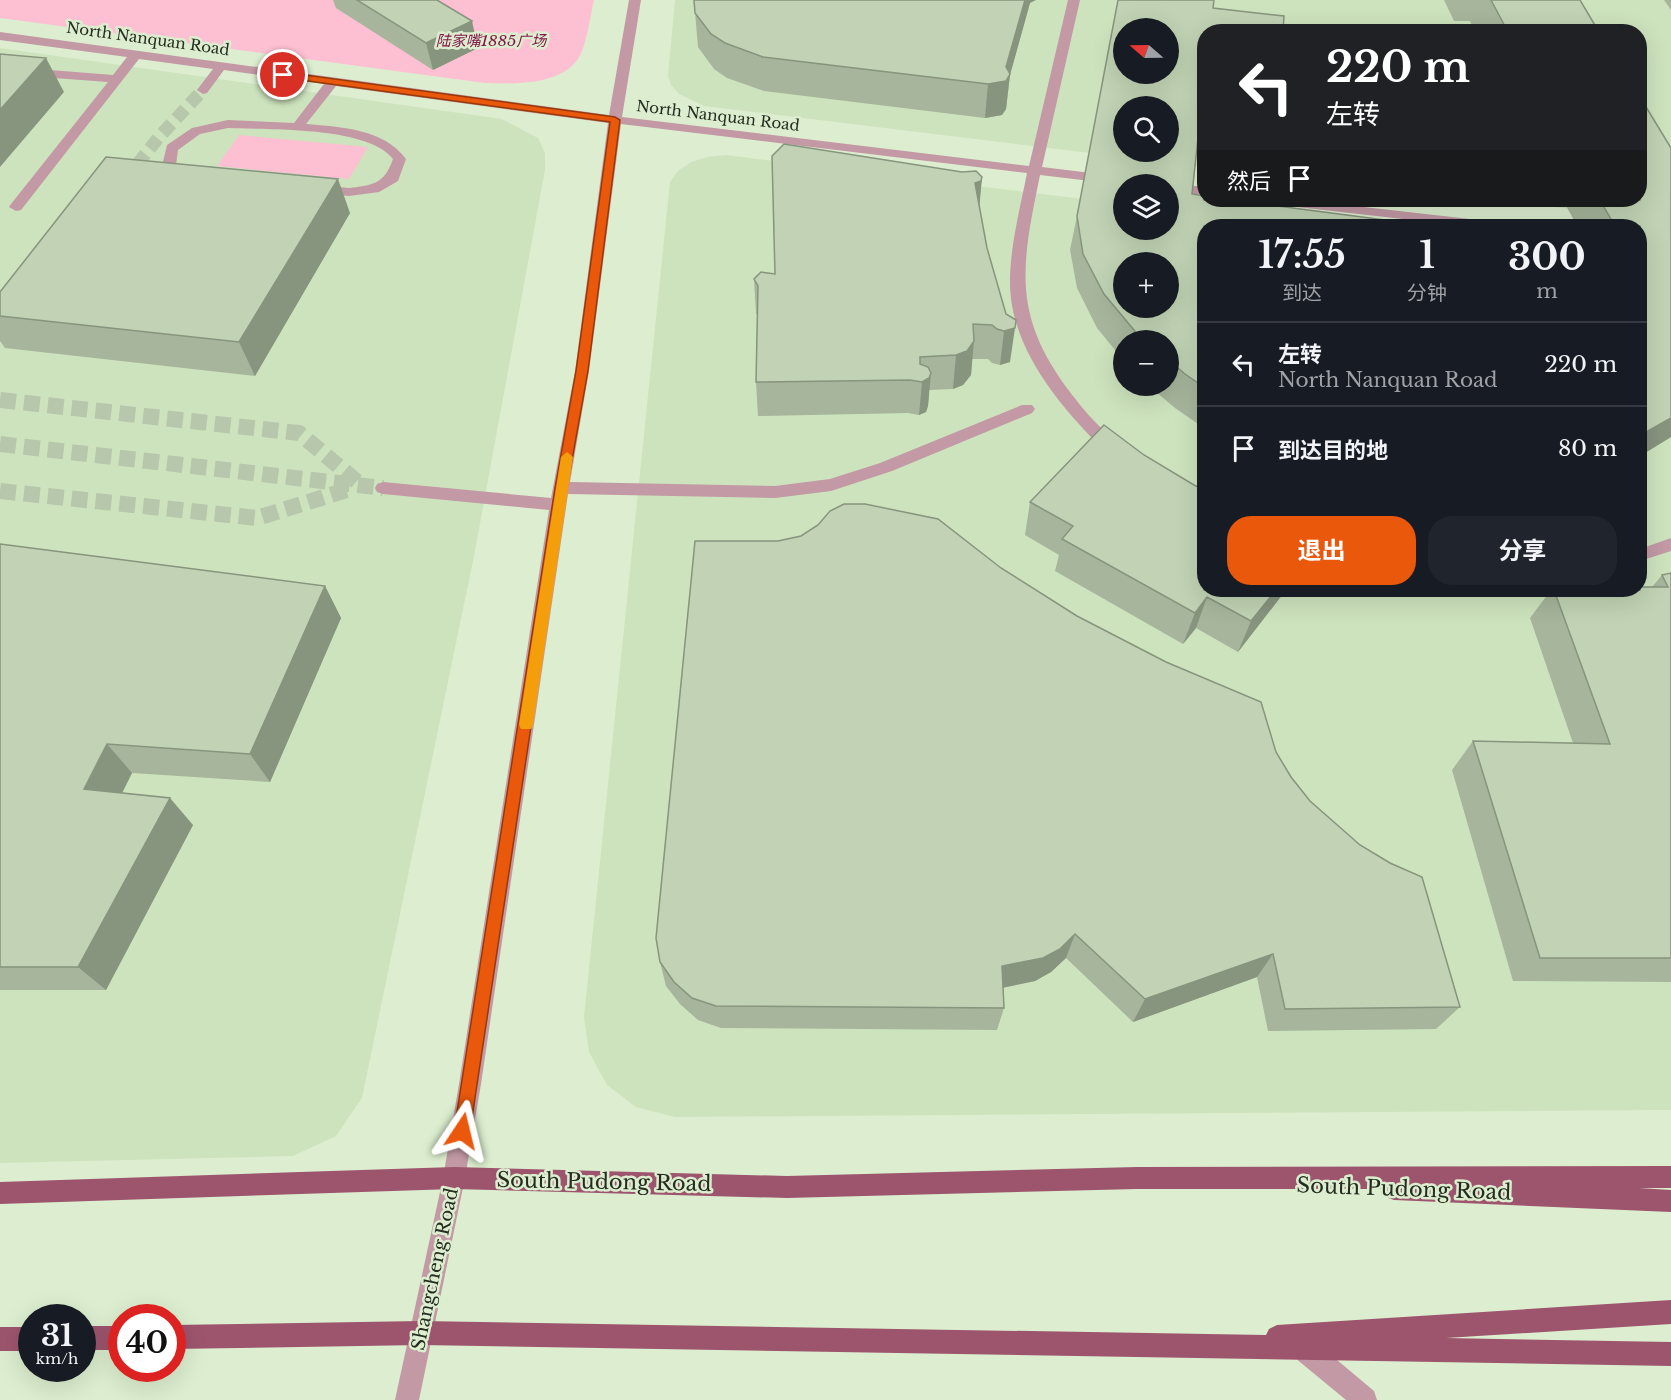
<!DOCTYPE html>
<html lang="zh">
<head>
<meta charset="utf-8">
<style>
  body { margin:0; font-family:"Libre Baskerville","Noto Sans SC",serif; background:#20242c; color:#f1f3f6; height:100vh; display:flex; flex-direction:column; font-size:22px; white-space:nowrap }
  * { box-sizing:border-box; margin:0 }
  p { font-size:20px; color:#9ea1a6 }
  .icon { flex:none; width:33px; height:33px; fill:none; stroke:currentColor; stroke-width:2; stroke-linecap:round; stroke-linejoin:round }
  .map { position:relative; flex:1; overflow:hidden }
  .sheet { position:absolute; left:1197px; top:219px; width:450px; height:378px; display:flex; flex-direction:column; background:#171b24; border-radius:24px; box-shadow:0 6px 24px #0002 }
  .sheet>* { flex:none }
  .top-card { position:absolute; left:1197px; top:24px; width:450px; height:183px; border-radius:24px; box-shadow:0 6px 24px #0002; background:#202124; color:#fff; overflow:hidden }
  .needle { width:39px; rotate:290deg }
  .fabs { position:absolute; left:1113px; top:18px; display:grid; gap:12px }
  .fabs a { display:grid; place-items:center; width:66px; height:66px; border-radius:50%; background:#171b24; box-shadow:0 6px 24px #0002; font-size:30px }
  .speed { position:absolute; left:18px; top:1304px; display:flex; gap:12px; font-size:30px; font-weight:700; text-align:center }
  .speed>* { display:grid; place-content:center; width:78px; height:78px; border-radius:50%; background:#171b24; box-shadow:0 6px 24px #0002; line-height:1 }
  .speed small { font-size:15px; font-weight:400 }
  .speed .limit { border:9px solid #d22; background:#fff; color:#111 }
  .pin { position:absolute; display:grid; place-items:center; width:51px; height:51px; color:#fff; margin:-26px; border:3px solid #fff; border-radius:50%; box-shadow:0 2px 6px #0007 }
  .me { position:absolute; width:66px; margin:-33px; rotate:10deg; stroke-linejoin:round; filter:drop-shadow(0 0 4px #0008) }
  .turn { display:flex; align-items:center; gap:21px; height:126px; padding:0 30px; font-size:27px }
  .turn .icon { width:78px; height:78px; stroke-width:2.5 }
  .turn b { display:block; font-size:42px; line-height:51px }
  .then { display:flex; align-items:center; height:57px; padding:0 30px; background:#0003; gap:12px; font-size:22px }
  .eta { display:flex; justify-content:space-evenly; align-items:center; height:102px; text-align:center }
  .eta b { font-size:36px; font-weight:700; line-height:42px }
  .button { display:flex; gap:12px; margin-top:auto; padding:12px 30px }
  .button a { flex:1; height:69px; border-radius:24px; background:#ea580c; color:#fff; font-size:24px; font-weight:700; line-height:69px; text-align:center }
  .button a+a { background:#20242c; color:#f1f3f6 }
  ul { padding:0; list-style:none }
  li { display:flex; align-items:center; gap:18px; height:84px; padding:0 30px; border-top:2px solid #363941 }
  li div { flex:1 }
  li b { display:block; font-size:22px }
  li em { font-style:normal }
  .map>svg:first-child { display:block }
  .built { fill:#cde3bd; fill-rule:evenodd }
  .green { fill:#fdbfd2 }
  .lines { fill:none; stroke-linecap:round; stroke-linejoin:round }
  .minor-tunnel-far1 { stroke:#b7c7ac; stroke-width:13; stroke-dasharray:13 7; stroke-linecap:butt }
  .minor-tunnel { stroke:#b7c7ac; stroke-width:16; stroke-dasharray:16 8; stroke-linecap:butt }
  .minor { fill:#c299a5; fill-rule:evenodd }
  .major { fill:#9d556e; fill-rule:evenodd }
  .wall { fill:#a6b59b }
  .shaded-wall { fill:#87947e }
  .building { fill:#c1d3b4; stroke:#87947e; stroke-width:1.5; fill-rule:evenodd }
  .route { fill:#ea580c; stroke:#983908; stroke-width:1.5 }
  .slow { fill:#f59e0b }
  .labels { text-anchor:middle; stroke-width:5; stroke-linejoin:round; paint-order:stroke }
  .far-street-label { font-size:15px; fill:#252c20; stroke:#dceecf }
  .far-park-label { font-size:15px; font-style:italic; fill:#841949; stroke:#dceecf }
  .street-label { font-size:18px; fill:#252c20; stroke:#dceecf }
  .near-street-label { font-size:21px; fill:#252c20; stroke:#dceecf }
</style>
</head>
<body>
<div class="map">
<svg width="1671" height="1400" viewBox="0 0 1671 1400">
  <rect width="100%" height="100%" fill="#dceecf"/>
  <path class="built" d="M675 0H1671V220L1491 200H1640V32H1204V167L704 106 679 94 671 85 668 76ZM1124 28H1168V74H1124ZM1124 106H1168V152H1124Z
    M0 48 502 119 538 138 545 153V170L474 556 362 1098 336 1136 293 1156 0 1163Z
    M726 155 1123 204 1124 230 1204 226V590H1640V268L1671 272V1110L675 1117 636 1107 607 1085 589 1052 584 1017 670 182 678 171 691 162 708 157ZM1124 262H1168V308H1124ZM1124 340H1168V386H1124Z"/>
  <path class="green" d="M0 0H594C590 17 588 35 582 51 569 86 515 84 485 83L0 18Z
    M239 135 368 147 349 179 217 166Z"/>
  <g class="lines">
    <path class="minor-tunnel-far1" d="M125 180 159 137 203 90"/>
    <path class="minor-tunnel" d="M0 400 299 433 361 485
      M0 444 383 488
      M0 491 257 518 353 488"/>
    <path class="minor" d="M629 0H641L622 117 1029 166 1068 0H1080L1042 167 1148 180 1155 184 1124 185 1040 175C1021 268 1011 316 1073 396 1082 408 1092 419 1103 430 1109 437 1117 442 1122 450L1120 454H1108C1063 410 1010 350 1010 282 1010 246 1020 209 1027 173L621 124 589 371 570 482 775 486 830 479 880 463 1022 405H1032L1035 409 1032 413 892 471 831 491 775 498 568 494 481 1084 465 1178 419 1400H395L443 1178 459 1084 549 510 383 494 377 492 375 488 377 484 383 482 551 498 575 371 608 123 336 86 306 124C342 127 384 129 406 159L398 181 379 192 349 196 187 181 162 166 167 145 192 128 228 120 294 123 324 84 224 70 207 93 203 94 197 90 213 69 139 59 21 210 16 211 9 207 11 204 108 82 0 74V66L113 75 127 57 0 40V32L609 115ZM228 128C269 130 368 126 393 159 384 184 374 185 349 188L190 173 176 165 178 150 200 134Z
      M1168 183 1204 187V195L1168 191V184H1163Z
      M1264 200H1302L1496 222 1503 226H1464L1271 204Z
      M1671 538V551L1640 561V549Z
      M1303 1336 1312 1339 1374 1391 1377 1400H1346L1294 1357 1291 1348 1294 1339Z"/>
    <path class="major" d="M1671 1166V1188H1639L1671 1190V1212L1394 1200 1386 1197 1383 1189H1137L787 1198 454 1189 0 1204V1182L454 1167 787 1176 1137 1167Z
      M1671 1300V1324L1446 1338 1671 1342V1366L421 1345 172 1349V1325L421 1321 1266 1335 1269 1329 1277 1325Z
      M82 1326H122V1350H82Z
      M0 1327H32V1351H0Z"/>
  </g>
  <path class="wall" d="M333 0H437L478 48 433 70 336 8Z
    M694 0 1030 3 1010 74 1006 109 1002 115 985 118 764 91 727 78 714 69 698 47Z
    M1444 0H1580L1599 32H1475L1470 21H1454Z
    M1664 0H1671V10Z
    M1204 32V146L1198 145 1192 194 1204 226V428L1175 408 1149 386H1168V340H1124V361L1097 328 1077 288 1070 250 1077 216Z
    M1671 148V437L1640 456V226H1577L1563 200H1640Z
    M982 177 979 206 987 248 1006 314 1010 362 1000 365 992 363 988 359H972L971 375 963 385 953 389 929 390 928 406 926 412 919 415 908 413 758 416 756 382 757 315 756 313 754 279 775 274Z
    M350 213 255 376 5 348 0 341V292Z
    M1030 502 1204 590H1286L1238 652 1196 628 1183 644 1055 571 1059 555 1025 535Z
    M0 544 325 586 341 618 270 782 132 773 122 793 193 825 106 990H0Z
    M1001 568 1276 752 1291 777 1460 1007 1436 1029 1268 1031 1257 977 1133 1022 1066 958 1051 972 1035 981 1003 988 1004 1008 997 1030 721 1028 698 1020 680 1004 666 986 660 962Z
    M1671 573V982L1513 981 1452 770 1473 741 1573 743 1530 618 1551 590H1640L1652 587 1662 575Z"/>
  <path class="shaded-wall" d="M1025 0H1036L1030 3 1010 75 1006 109 1002 115 985 118 988 84 1006 67Z
    M472 21 478 48 433 70 426 43Z
    M46 58 64 92 0 167V110Z
    M982 177 979 211 975 183Z
    M338 179 350 213 255 376 239 342Z
    M1015 328 1010 362 1000 365 1004 331Z
    M974 341 971 375 963 385 953 389 956 355Z
    M931 373 928 406 926 412 919 415 922 382Z
    M1671 418V437L1640 456V435Z
    M325 586 341 618 270 782 250 754Z
    M1276 590H1286L1238 652 1251 621Z
    M1207 597 1196 628 1183 644 1195 613Z
    M107 744 132 773 110 817 84 789Z
    M170 798 193 825 106 990 78 967Z
    M1075 934 1066 958 1051 972 1035 981 995 989 1002 966Z
    M1273 954 1257 977 1133 1022 1145 999Z"/>
  <path class="building" d="M357 0H437L472 21 426 43Z
    M694 0H1025L1006 67 1010 74 1006 81 988 84 763 57 725 43 711 34 695 13Z
    M1118 0H1214L1213 8 1284 16 1283 32H1204V111L1201 110 1192 194 1204 196V200H1231L1431 226H1204V387L1185 374 1168 360V340H1144L1139 336 1104 294 1083 254 1077 216ZM1124 28H1168V74H1124ZM1124 106H1168V152H1124ZM1124 184H1168V230H1124ZM1124 262H1168V308H1124Z
    M1491 0H1580L1599 32H1508Z
    M0 54 46 58 0 110Z
    M1640 97 1671 148V418L1648 431 1640 435V226H1615L1600 200H1640Z
    M784 144 962 172 976 171 982 177 981 181 975 183 987 248 1006 314 1016 320 1015 328 1004 331 997 329 992 325 973 324 974 341 967 351 956 355 920 357V364L928 367 931 373 929 378 922 382 910 380 756 382 758 286 754 279 761 272 775 274 772 156Z
    M106 157 338 179 239 342 0 316V292Z
    M1104 425 1144 455 1194 485 1204 490V590H1276L1251 621 1207 597 1195 613 1062 539 1073 526 1030 502Z
    M844 504H865L938 519 1001 568 1077 616 1166 662 1261 702 1276 752 1291 777 1310 801 1360 845 1390 863 1422 877 1460 1007 1285 1009 1273 954 1145 999 1075 934 1060 949 1043 958 1002 966 1004 1008 716 1006 692 998 674 982 660 962 656 938 695 541H778L801 536 818 525 830 511Z
    M0 544 325 586 250 754 107 744 84 789 170 798 78 967H0Z
    M1671 573V958H1540L1473 741 1610 744 1554 590H1640V587H1668L1662 575Z"/>
  <path class="route" d="M283 72 615 117 620 120 588 371 567 488 470 1131 468 1137 462 1140 456 1137 454 1131 555 488 576 371 610 122 279 77V73Z"/>
  <path class="slow" d="M567 452 573 457 533 725 531 729H521L519 725 561 457Z"/>
  <g class="labels">
    <g class="far-street-label">
      <text transform="translate(148 39) rotate(8)" y="5">North Nanquan Road</text>
      <text transform="translate(718 116) rotate(7)" y="5">North Nanquan Road</text>
    </g>
    <g class="far-park-label">
      <text x="491" y="46">陆家嘴1885广场</text>
    </g>
    <g class="street-label">
      <text transform="translate(435 1269) rotate(-78)" y="6">Shangcheng Road</text>
    </g>
    <g class="near-street-label">
      <text transform="translate(604 1182) rotate(1)" y="7">South Pudong Road</text>
      <text transform="translate(1404 1189) rotate(2)" y="7">South Pudong Road</text>
    </g>
  </g>
</svg>
<div class="fabs">
<a><svg class="needle" viewBox="-14 -14 28 28"><path d="M0-13l5 13h-10z" fill="#e53935"/><path d="M0 13l5-13h-10z" fill="#9ea1a6"/></svg></a>
<a><svg class="icon" aria-label="search" viewBox="0 0 24 24"><circle cx="10" cy="10" r="6"/><path d="M15 15l6 6"/></svg></a>
<a><svg class="icon" aria-label="layers" viewBox="0 0 24 24"><path d="M12 4l9 5-9 5-9-5zM3 14l9 5 9-5"/></svg></a>
<a>+</a>
<a>−</a>
</div>
<div class="speed"><div>31<small>km/h</small></div><div class="limit">40</div></div>
<div class="pin" style="left:283px;top:75px;background:#d93025"><svg class="icon" aria-label="arrive" viewBox="0 0 24 24"><path d="M6 21V4h12l-3 4 3 4H6"/></svg></div>
<svg class="me" style="left:462px;top:1131px" viewBox="-20 -20 40 40"><path d="M0-17L14 15 0 8-14 15z" fill="#ea580c" stroke="#fff" stroke-width="4"/></svg>
<div class="top-card">
<div class="turn"><svg class="icon" aria-label="left" viewBox="0 0 24 24"><path d="M17 20v-9H6M10 6l-5 5 5 5"/></svg><div><b>220 m</b>左转</div></div>
<div class="then">然后<svg class="icon" aria-label="arrive" viewBox="0 0 24 24"><path d="M6 21V4h12l-3 4 3 4H6"/></svg></div>
</div>
<section class="sheet">
<div class="eta">
<div><b>17:55</b><p>到达</p></div>
<div><b>1</b><p>分钟</p></div>
<div><b>300</b><p>m</p></div>
</div>
<ul>
<li><svg class="icon" aria-label="left" viewBox="0 0 24 24"><path d="M17 20v-9H6M10 6l-5 5 5 5"/></svg><div><b>左转</b><p>North Nanquan Road</p></div><em>220 m</em></li>
<li><svg class="icon" aria-label="arrive" viewBox="0 0 24 24"><path d="M6 21V4h12l-3 4 3 4H6"/></svg><div><b>到达目的地</b></div><em>80 m</em></li>
</ul>
<div class="button"><a>退出</a><a>分享</a></div>
</section>
</div>
</body>
</html>
